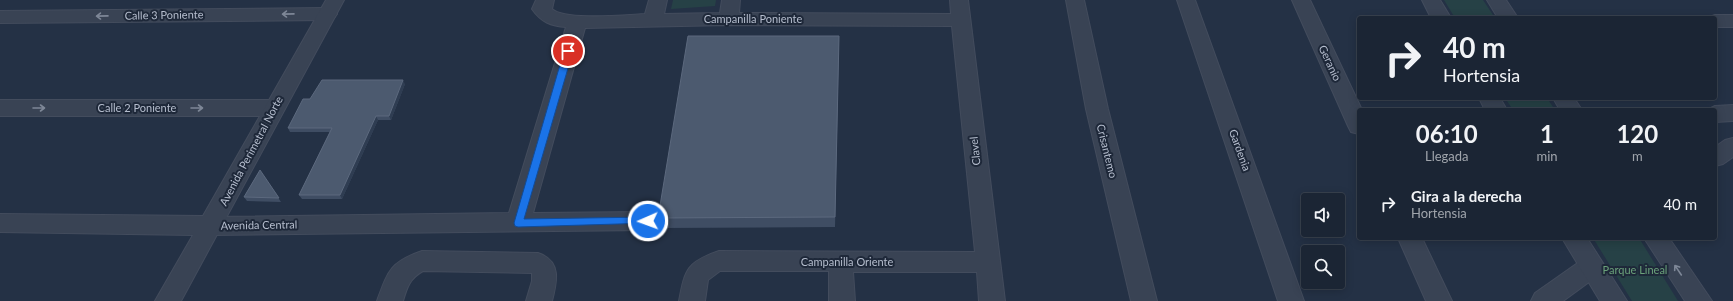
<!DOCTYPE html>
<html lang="es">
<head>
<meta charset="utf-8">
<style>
  body { margin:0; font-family:Lato,sans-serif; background:#242d3c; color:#f1f3f6; height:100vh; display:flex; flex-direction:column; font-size:15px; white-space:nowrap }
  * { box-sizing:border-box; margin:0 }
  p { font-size:13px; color:#a0a5ac }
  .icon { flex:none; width:22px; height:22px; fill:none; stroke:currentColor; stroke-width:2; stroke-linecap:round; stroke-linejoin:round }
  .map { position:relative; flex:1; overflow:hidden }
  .side { position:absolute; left:1357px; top:108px; width:360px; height:132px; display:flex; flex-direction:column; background:#1b2534; border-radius:4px; box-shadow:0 2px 10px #0003,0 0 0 1px #39424f }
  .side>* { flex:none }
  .hud { position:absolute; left:1357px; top:16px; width:360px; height:84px; border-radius:4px; box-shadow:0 2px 10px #0003,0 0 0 1px #39424f; background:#1b2534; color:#f1f3f6; overflow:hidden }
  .controls { position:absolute; left:1301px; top:193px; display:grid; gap:8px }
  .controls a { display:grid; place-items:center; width:44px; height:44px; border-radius:4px; background:#1b2534; box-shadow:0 2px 10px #0003,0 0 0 1px #39424f; font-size:20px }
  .pin { position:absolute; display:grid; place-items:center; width:34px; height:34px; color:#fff; margin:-17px; border:2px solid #fff; border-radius:50%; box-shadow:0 1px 4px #0007 }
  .me { position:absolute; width:44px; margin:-22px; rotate:268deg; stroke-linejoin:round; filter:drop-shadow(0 0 3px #0008) }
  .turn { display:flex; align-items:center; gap:14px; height:84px; padding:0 20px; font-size:18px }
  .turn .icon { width:52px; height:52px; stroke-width:2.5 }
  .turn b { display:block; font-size:28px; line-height:34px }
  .eta { display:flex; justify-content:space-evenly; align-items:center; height:68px; text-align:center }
  .eta b { font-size:24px; font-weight:700; line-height:28px }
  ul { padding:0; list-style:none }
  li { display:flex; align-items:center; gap:12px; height:56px; padding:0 20px }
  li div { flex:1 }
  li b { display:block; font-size:15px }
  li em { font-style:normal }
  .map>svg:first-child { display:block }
  .green { fill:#264146 }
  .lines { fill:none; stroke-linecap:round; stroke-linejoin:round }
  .minor-casing { stroke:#434c5d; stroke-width:2 }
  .tertiary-casing { stroke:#434c5d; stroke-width:2 }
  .minor { fill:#394354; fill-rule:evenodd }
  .tertiary { fill:#394354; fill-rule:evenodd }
  .wall { fill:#3f4d63 }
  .shaded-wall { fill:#2f3d52 }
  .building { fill:#4c5a6f; stroke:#5c697e }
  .oneway { stroke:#7e8797 }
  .route { fill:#1a73e8; stroke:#114b97 }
  .labels { text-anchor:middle; stroke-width:4; stroke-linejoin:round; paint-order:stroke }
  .street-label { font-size:11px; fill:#b6bece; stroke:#1e2839 }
  .park-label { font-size:11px; fill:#6ba17a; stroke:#1e2839 }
</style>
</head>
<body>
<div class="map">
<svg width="1733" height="301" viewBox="0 0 1733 301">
  <rect width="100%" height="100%" fill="#243145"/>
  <path class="green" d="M673 0H716L715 6 671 9Z
    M1444 0H1483L1495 18H1455Z
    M1505 98H1547L1555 110H1513Z
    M1593 238H1639L1678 301H1632Z"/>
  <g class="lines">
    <defs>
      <path id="minor" d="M536 0H554L552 9C565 21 625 15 645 14L649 0H667L664 14 720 13 722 0H740L739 13 951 14 950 0H968L1005 301H979L977 272H853L855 301H829V271H720L708 280 705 301H679C685 269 687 262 719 251L975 252 952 26 729 25 585 28 533 213 648 212 656 214 660 221 656 228 648 230 211 235 203 233 199 226 203 219 211 217 509 213 566 27C551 26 541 22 532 9Z
        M1066 0H1084L1108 109 1157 301H1131L1086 109Z
        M1177 0H1195L1304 301H1278Z
        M1292 0H1310L1362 110H1359V134L1351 132 1348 126Z
        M327 8 334 10 337 14 334 18 327 20 0 23V11Z
        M1715 15H1733V27H1715V18H1707Z
        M0 100H274L281 103 285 108 281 113 274 116H0Z
        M1733 105V121L1715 122V110H1707L1715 106Z
        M1733 138V157L1723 164 1715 166V147L1725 140Z
        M1398 238H1422L1452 301H1426Z
        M422 251 538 253C562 261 557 282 552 301H526L532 281V273L423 271C410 278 407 287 403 301H377C388 271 390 262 422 251Z
        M1591 257 1600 260 1603 267 1600 274 1563 301H1531L1535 293 1582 260Z"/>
      <path id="tertiary" d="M326 0H344L181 301H155L193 235 0 232V214L203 216Z
        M1422 0H1440L1451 18H1431Z
        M1487 0H1506L1518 18H1498Z
        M1479 98H1500L1507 110H1485Z
        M1553 98H1574L1582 110H1560Z
        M1562 238H1587L1627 301H1600Z
        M1644 238H1669L1712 301H1685Z"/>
    </defs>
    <use href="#minor" class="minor-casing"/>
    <use href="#tertiary" class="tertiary-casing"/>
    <use href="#minor" class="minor"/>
    <use href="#tertiary" class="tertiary"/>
  </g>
  <path class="wall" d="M839 36V46L835 227 661 228 658 218Z
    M405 84 391 120H378L342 199H302L299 195 330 132H290L288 128 310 99Z
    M260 170 281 202 247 201 244 197Z"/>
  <path class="shaded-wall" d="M839 36V46L835 227V217Z
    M403 80 405 84 391 120 389 116Z
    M376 116 378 120 342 199 340 195Z"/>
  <path class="building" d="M688 36H839L835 217 658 218Z
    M322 80H403L389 116H376L340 195H299L332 128H288L303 99H310Z
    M260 170 279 198 244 197Z"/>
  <defs><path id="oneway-shaft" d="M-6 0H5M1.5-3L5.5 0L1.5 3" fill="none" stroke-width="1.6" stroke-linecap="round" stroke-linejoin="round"/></defs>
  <g class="oneway">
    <use href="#oneway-shaft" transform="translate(288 14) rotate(179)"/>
    <use href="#oneway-shaft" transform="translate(102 16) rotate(179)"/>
    <use href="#oneway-shaft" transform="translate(39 108)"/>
    <use href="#oneway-shaft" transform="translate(197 108)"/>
    <use href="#oneway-shaft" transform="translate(1678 270) rotate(-124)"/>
  </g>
  <path class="route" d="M568 48 573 51 524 219 648 217 651 218 653 221 651 223 518 227 515 226 514 223 564 51Z"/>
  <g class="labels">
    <g class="street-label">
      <text transform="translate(164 15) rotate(-1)" y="4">Calle 3 Poniente</text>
      <text x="753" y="23">Campanilla Poniente</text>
      <text transform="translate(1330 63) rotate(65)" y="4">Geranio</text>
      <text x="137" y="112">Calle 2 Poniente</text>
      <text transform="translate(1240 150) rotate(70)" y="4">Gardenia</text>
      <text transform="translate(251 151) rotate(-62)" y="4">Avenida Perimetral Norte</text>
      <text transform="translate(975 151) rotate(-96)" y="4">Clavel</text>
      <text transform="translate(1107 151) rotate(76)" y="4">Crisantemo</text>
      <text transform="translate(259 225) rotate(-1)" y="4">Avenida Central</text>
      <text x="847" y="266">Campanilla Oriente</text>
    </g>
    <g class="park-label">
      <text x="1635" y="274">Parque Lineal</text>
    </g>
  </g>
</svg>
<div class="controls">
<a><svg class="icon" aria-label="sound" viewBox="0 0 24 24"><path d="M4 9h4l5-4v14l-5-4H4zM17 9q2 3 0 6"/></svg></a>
<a><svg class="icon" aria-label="search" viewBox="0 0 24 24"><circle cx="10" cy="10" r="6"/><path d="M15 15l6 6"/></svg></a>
</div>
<div class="pin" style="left:568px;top:51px;background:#d93025"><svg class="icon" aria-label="arrive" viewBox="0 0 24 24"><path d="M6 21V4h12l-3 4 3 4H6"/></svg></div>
<svg class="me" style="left:648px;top:221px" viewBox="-20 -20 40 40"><circle r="17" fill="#1a73e8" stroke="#fff" stroke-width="3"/><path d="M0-11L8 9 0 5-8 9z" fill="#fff"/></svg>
<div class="hud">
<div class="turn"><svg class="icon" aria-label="right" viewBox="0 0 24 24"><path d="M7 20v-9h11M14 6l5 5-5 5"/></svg><div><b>40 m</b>Hortensia</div></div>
</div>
<section class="side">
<div class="eta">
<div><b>06:10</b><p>Llegada</p></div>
<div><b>1</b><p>min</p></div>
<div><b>120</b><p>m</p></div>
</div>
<ul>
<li><svg class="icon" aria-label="right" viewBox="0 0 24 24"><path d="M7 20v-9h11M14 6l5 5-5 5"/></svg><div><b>Gira a la derecha</b><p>Hortensia</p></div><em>40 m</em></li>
</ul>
</section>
</div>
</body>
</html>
